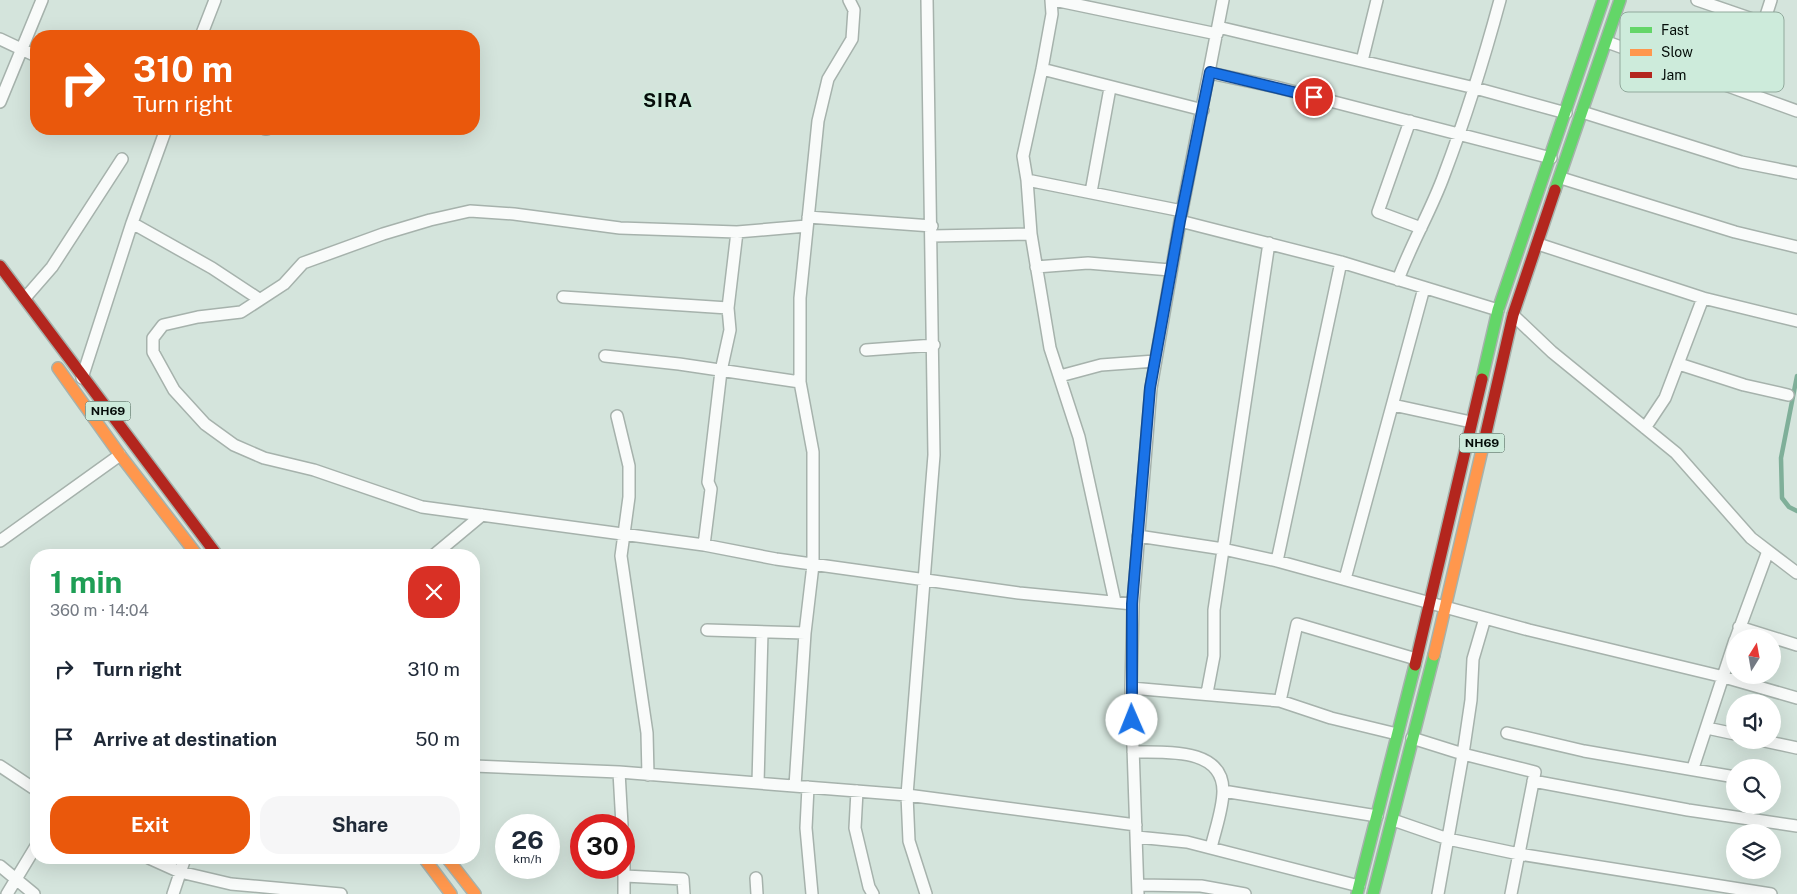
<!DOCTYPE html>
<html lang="en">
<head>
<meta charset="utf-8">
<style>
  body { margin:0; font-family:"Public Sans",sans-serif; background:#f6f6f7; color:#1f2937; height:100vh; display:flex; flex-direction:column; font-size:19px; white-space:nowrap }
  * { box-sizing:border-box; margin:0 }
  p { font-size:16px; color:#747a83 }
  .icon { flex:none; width:28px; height:28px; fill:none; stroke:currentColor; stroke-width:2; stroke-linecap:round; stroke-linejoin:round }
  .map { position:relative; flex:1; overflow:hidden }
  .drawer { position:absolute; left:30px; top:549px; width:450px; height:315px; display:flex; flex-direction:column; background:#fff; border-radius:20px; box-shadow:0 5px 20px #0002 }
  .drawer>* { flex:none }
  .top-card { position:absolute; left:30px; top:30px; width:450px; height:105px; border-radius:20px; box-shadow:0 5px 20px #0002; background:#ea580c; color:#fff; overflow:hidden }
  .needle { width:32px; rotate:11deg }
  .tools { position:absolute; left:1726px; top:629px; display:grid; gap:10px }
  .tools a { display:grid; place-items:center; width:55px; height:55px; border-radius:50%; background:#fff; box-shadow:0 5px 20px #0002; font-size:25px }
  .speed { position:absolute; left:495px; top:814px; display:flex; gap:10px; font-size:25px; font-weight:700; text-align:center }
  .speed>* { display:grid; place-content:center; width:65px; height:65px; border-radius:50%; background:#fff; box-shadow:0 5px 20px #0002; line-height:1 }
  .speed small { font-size:12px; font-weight:400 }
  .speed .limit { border:8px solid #d22; background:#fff; color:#111 }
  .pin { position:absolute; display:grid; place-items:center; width:42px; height:42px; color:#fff; margin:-21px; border:2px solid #fff; border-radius:50%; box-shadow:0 1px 5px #0007 }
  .me { position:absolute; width:55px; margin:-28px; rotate:359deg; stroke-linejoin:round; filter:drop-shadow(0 0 4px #0008) }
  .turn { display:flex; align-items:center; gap:18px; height:105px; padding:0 20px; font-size:22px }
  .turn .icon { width:65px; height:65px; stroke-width:2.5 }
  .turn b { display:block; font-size:35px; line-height:42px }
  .round { display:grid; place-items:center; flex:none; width:52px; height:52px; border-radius:20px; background:#f6f6f7 }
  .headline { display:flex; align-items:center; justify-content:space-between; height:85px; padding:0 20px }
  h1 { font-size:30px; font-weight:700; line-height:38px; color:#1e9e55 }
  .cta { display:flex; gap:10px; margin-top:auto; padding:10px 20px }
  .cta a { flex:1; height:58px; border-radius:20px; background:#ea580c; color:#fff; font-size:20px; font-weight:700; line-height:58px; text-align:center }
  .cta a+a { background:#f6f6f7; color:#1f2937 }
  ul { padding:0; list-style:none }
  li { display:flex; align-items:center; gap:15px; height:70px; padding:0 20px }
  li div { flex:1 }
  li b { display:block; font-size:19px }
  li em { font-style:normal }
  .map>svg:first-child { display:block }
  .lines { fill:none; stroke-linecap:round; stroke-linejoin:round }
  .stream { stroke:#7faf99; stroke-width:4.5 }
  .street-casing { stroke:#a6b2ac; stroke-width:14 }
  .fast-casing { stroke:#a6b2ac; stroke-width:14 }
  .slow-casing { stroke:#a6b2ac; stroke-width:14 }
  .jam-casing { stroke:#a6b2ac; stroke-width:14 }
  .street { stroke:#f9fbfa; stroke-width:11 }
  .fast { stroke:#63d668; stroke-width:11 }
  .slow { stroke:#ff974d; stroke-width:11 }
  .jam { stroke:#b3261e; stroke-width:11 }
  .route-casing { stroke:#114b97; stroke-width:12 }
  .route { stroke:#1a73e8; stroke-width:9 }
  .labels { text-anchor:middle; stroke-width:5; stroke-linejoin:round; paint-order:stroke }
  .shield { fill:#cdebdb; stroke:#415049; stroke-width:1 }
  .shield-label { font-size:12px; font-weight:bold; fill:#050e0a }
  .district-label { font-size:19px; font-weight:bold; letter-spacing:1px; fill:#050e0a; stroke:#cdebdb }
  .key { fill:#cdebdb; stroke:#91a99c; stroke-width:1 }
  .key-label { font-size:14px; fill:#050e0a }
</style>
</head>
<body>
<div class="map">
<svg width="1797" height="894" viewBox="0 0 1797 894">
  <rect width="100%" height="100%" fill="#d4e4dc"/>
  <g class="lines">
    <path class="stream" d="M1797 376 1781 458 1782 498 1789 507 1797 511"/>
    <defs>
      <path id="street" d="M1051 0 1052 14 1042 69 1023 156 1027 180 1031 234 1050 348 1079 437 1115 602
        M1054 0 1217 34
        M1697 0 1764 23
        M1218 27 1475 88 1566 113
        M201 36 215 0
        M0 39 36 56
        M1607 42 1797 111
        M1362 61 1377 0
        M1042 69 1203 110
        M1210 73 1276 87 1551 158
        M1742 90 1771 0
        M0 102 42 0
        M1582 112 1741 162 1797 173
        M1410 121 1378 212 1421 228
        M265 129H267
        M1561 178 1735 232 1797 247
        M1027 180 1182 211
        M1091 192 1110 88
        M808 217 932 226
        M1180 221 1341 262 1498 310
        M132 223 212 268 259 299
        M807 226 737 232 620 228 514 214 470 211 430 220 383 234 303 263 284 284 241 312 198 317 163 325 153 338V352L174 390 205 424 234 445 264 458 314 470 422 507 704 545 776 559 1019 593 1133 604
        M932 236 1031 234
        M1538 244 1703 298 1797 321
        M1036 267 1088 263 1170 270
        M1398 280C1411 244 1431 211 1444 175 1466 117 1484 59 1500 0
        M563 297 728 308
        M25 298 52 267 122 159
        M1513 315 1552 352 1676 453 1751 538 1797 573
        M866 350 934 345
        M605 356 679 364 800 382
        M1679 364 1744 385 1788 395
        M1060 376 1101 365 1155 361
        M82 378 132 223 166 129
        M1393 405 1471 422
        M617 416 629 466V497L621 556 647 733 648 775
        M1645 428 1665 398 1703 298
        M1138 536 1223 549 1277 561 1529 630 1724 677 1797 698
        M0 541 120 455
        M704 545 711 489 708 482 721 371 730 330 728 308 737 232
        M434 555 482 515
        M1277 561 1341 262
        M1345 579 1424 288
        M1739 627 1797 645
        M707 630 805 633
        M1736 638 1768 551
        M1131 688 1280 701 1331 718 1397 734
        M1207 693 1214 656V610L1269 243
        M1280 701 1297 624 1416 659
        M1707 728 1735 734
        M1507 733 1584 751 1735 777
        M1412 738 1463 754 1535 772 1511 894
        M1760 740 1797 748
        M1133 752C1163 753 1223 746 1223 791 1223 809 1215 830 1211 848
        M0 766 36 790
        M474 766 619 772 907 795 1136 825
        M1693 768 1735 640
        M619 772 622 825
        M1533 781 1688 810 1797 826
        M758 783 762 632
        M795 786 805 633 813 565V452L800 382V298L818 121 828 79 852 39 854 10 849 0
        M808 787 806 828 812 894
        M857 791 855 828 869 887 873 894
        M1223 791 1377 816
        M1393 820 1448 839 1519 854 1771 894
        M1137 837 1187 842 1359 886
        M149 858 180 872 231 884 341 894
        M624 862V894
        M0 866 34 894
        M625 876 683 879 684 894
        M756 878 757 894
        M1138 885 1201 886 1245 894
        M7 894 36 846
        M173 894 185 858
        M926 894 909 841 907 795 934 455 927 0
        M1138 894 1131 688 1133 604 1151 388 1180 221 1223 0
        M1438 894 1463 754 1471 700 1473 659 1485 618"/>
      <path id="fast" d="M1555 190 1620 0
        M1482 379 1498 310 1603 0
        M1357 894 1415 665
        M1373 894 1434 655"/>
      <path id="slow" d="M58 368 120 455 197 555
        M1434 655 1486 433
        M424 858 451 894
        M447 858 475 894"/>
      <path id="jam" d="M0 266 217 555
        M1486 433 1513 315 1555 190
        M1415 665 1482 379"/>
    </defs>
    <use href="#street" class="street-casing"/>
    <use href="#fast" class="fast-casing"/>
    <use href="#slow" class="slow-casing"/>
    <use href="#jam" class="jam-casing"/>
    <use href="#street" class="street"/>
    <use href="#fast" class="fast"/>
    <use href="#slow" class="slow"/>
    <use href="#jam" class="jam"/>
  </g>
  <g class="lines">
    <defs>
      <path id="route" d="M1132 720V604L1150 388 1180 221 1210 72 1314 97"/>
    </defs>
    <use href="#route" class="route-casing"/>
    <use href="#route" class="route"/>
  </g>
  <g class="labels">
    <g class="shield">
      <rect x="85.5" y="401.5" width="45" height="19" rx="4"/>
      <rect x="1459.5" y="433.5" width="45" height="19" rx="4"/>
    </g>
    <g class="shield-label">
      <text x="108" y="415">NH69</text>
      <text x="1482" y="447">NH69</text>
    </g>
    <g class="district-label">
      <text x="668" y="107">SIRA</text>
    </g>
  </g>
  <rect x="1620" y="12" width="164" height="80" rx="8" class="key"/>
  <rect x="1630" y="27" width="22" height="6" fill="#63d668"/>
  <rect x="1630" y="49" width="22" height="7" fill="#ff974d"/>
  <rect x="1630" y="72" width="22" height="6" fill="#b3261e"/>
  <g class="key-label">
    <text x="1661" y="35">Fast</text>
    <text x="1661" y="57">Slow</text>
    <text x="1661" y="80">Jam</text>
  </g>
</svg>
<div class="tools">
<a><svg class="needle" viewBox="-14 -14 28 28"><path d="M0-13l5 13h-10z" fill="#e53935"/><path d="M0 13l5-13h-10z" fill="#747a83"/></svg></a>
<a><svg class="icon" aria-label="sound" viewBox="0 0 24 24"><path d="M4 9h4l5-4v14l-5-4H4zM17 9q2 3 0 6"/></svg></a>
<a><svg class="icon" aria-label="search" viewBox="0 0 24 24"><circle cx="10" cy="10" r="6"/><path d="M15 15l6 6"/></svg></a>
<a><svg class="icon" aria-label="layers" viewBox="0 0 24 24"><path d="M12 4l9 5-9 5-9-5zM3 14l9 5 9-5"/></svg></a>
</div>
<div class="speed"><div>26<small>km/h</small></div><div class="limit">30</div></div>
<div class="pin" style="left:1314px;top:97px;background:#d93025"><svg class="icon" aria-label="arrive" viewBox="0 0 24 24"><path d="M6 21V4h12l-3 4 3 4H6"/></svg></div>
<svg class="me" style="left:1132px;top:720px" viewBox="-20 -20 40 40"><circle r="19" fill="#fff"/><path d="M0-13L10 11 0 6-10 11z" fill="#1a73e8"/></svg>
<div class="top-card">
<div class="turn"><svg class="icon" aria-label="right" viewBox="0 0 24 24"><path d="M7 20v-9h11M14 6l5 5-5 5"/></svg><div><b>310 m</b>Turn right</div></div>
</div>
<section class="drawer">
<div class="headline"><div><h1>1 min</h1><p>360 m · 14:04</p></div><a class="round" style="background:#d93025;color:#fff"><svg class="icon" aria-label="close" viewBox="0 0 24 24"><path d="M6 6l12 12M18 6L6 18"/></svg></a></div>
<ul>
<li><svg class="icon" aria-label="right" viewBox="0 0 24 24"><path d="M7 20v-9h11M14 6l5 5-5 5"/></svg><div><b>Turn right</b></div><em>310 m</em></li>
<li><svg class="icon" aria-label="arrive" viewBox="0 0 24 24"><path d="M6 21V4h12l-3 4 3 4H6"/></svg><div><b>Arrive at destination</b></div><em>50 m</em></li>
</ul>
<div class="cta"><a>Exit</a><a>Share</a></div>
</section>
</div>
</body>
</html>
